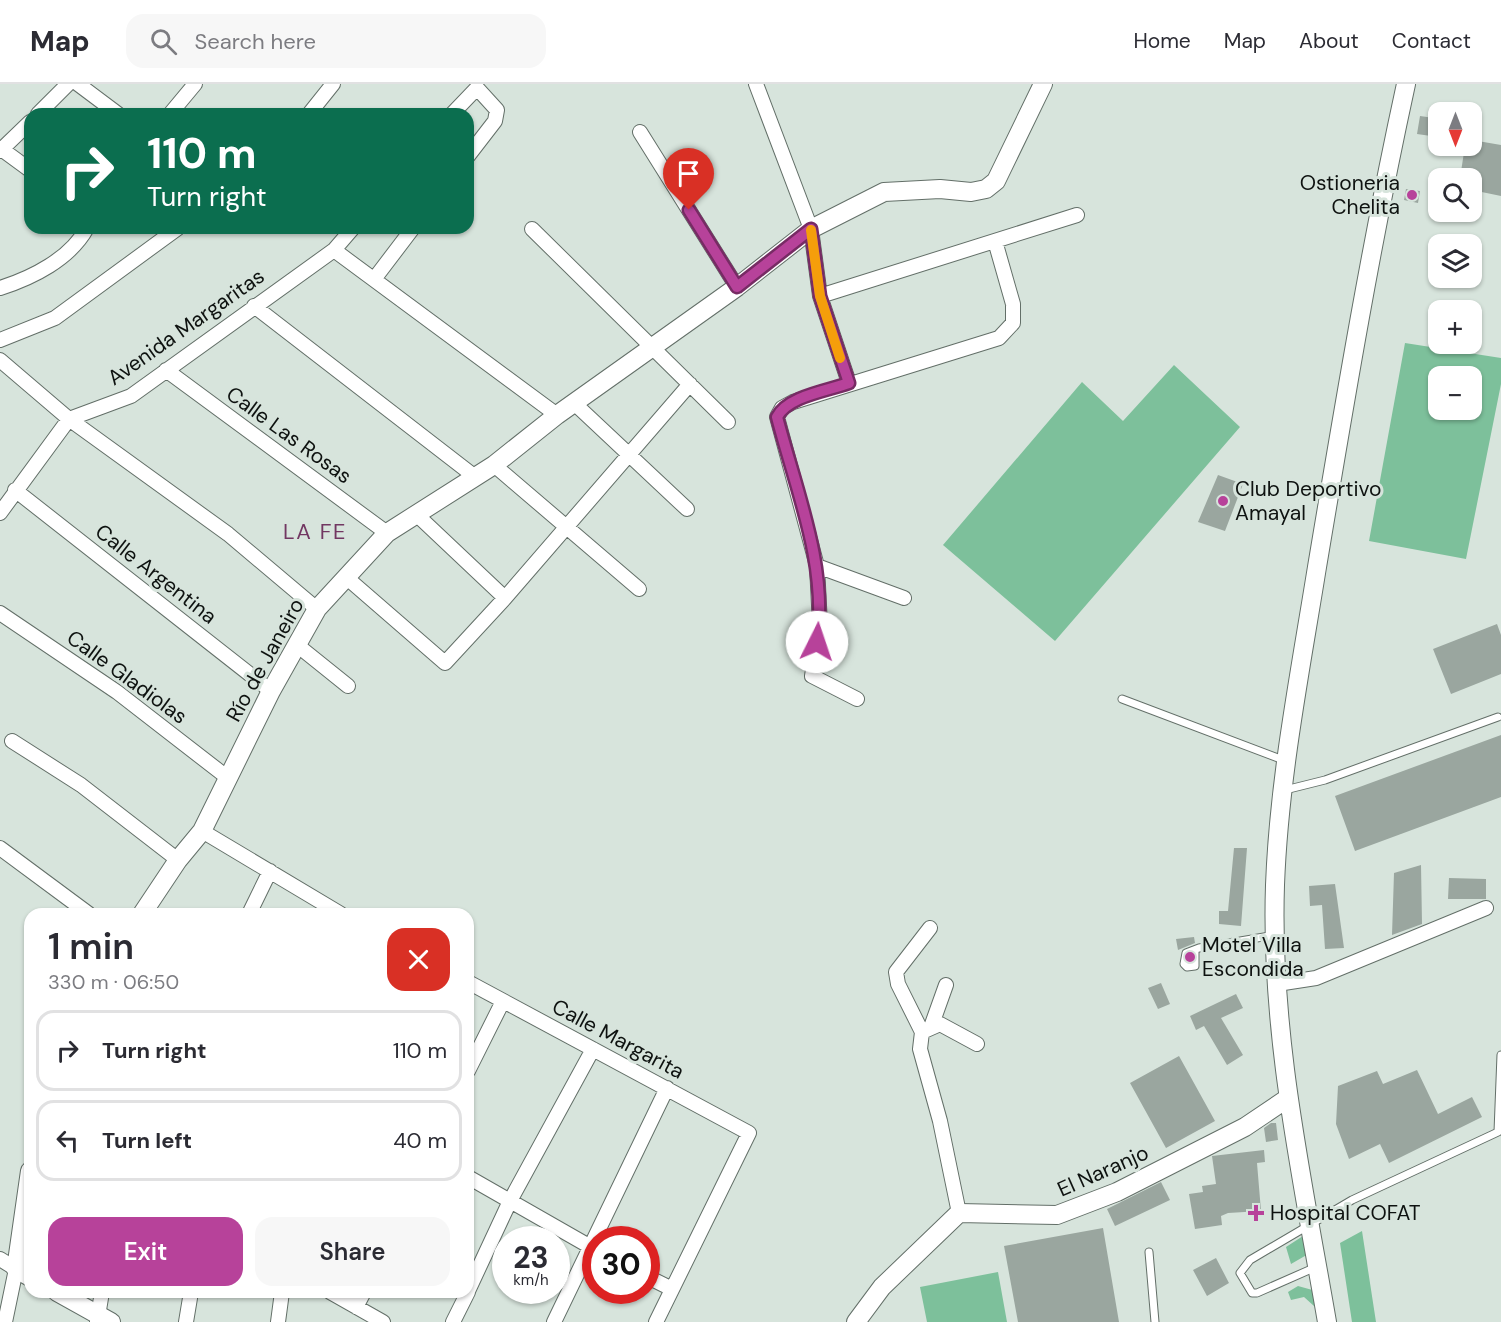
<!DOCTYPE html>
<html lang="en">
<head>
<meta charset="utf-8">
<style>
  body { margin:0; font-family:"DM Sans",sans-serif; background:#f7f7f7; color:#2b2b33; height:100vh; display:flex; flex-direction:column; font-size:22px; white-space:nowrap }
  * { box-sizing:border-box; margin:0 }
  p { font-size:20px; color:#7c7c81 }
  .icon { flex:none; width:33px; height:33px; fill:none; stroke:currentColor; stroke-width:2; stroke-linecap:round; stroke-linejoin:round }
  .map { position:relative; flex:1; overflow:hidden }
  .drawer { position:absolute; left:24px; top:824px; width:450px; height:390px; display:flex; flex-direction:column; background:#fff; border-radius:18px; box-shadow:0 2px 4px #0004 }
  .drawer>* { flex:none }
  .guide { position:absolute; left:24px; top:24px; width:450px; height:126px; border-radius:18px; box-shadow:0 2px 4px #0004; background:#0b6e4f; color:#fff; overflow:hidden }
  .needle { width:39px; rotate:180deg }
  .controls { position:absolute; left:1428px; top:18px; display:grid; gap:12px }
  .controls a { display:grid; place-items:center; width:54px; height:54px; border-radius:12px; background:#fff; box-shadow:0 2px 4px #0004; font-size:30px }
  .speed { position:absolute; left:492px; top:1142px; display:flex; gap:12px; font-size:30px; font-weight:700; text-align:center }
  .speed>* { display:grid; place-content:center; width:78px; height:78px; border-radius:50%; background:#fff; box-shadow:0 2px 4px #0004; line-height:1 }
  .speed small { font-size:15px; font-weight:400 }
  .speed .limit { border:9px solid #d22; background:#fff; color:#111 }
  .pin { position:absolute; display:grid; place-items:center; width:51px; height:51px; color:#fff; margin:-62px -26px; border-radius:50% 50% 50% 0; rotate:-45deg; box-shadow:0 0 6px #0007 }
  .pin .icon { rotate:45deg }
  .me { position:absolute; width:66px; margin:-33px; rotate:4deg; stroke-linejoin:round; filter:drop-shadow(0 0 4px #0008) }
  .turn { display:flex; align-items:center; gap:21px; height:126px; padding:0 24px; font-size:27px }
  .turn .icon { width:78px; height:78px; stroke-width:2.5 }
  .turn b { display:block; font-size:42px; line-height:51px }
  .round { display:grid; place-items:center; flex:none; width:63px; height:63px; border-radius:18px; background:#f7f7f7 }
  .head { display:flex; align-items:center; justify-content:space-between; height:102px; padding:0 24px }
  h1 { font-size:36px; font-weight:600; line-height:45px }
  .action { display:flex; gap:12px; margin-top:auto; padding:12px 24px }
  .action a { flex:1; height:69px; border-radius:18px; background:#b7429a; color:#fff; font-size:24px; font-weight:600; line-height:69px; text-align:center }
  .action a+a { background:#f7f7f7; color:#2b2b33 }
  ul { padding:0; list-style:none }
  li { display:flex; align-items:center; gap:18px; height:81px; margin:0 12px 9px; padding:0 12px; border:3px solid #e1e1e2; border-radius:18px }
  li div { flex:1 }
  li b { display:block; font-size:22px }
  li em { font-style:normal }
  header { display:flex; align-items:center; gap:36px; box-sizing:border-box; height:84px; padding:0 30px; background:#fff; border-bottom:2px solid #e1e1e2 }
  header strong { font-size:28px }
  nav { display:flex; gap:33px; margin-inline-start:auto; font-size:21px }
  .search { width:420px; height:54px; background:#f7f7f7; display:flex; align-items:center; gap:15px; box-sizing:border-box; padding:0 21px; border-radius:18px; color:#7c7c81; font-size:22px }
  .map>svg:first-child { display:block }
  .green { fill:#7dc09b; fill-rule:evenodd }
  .building { fill:#9aa69f }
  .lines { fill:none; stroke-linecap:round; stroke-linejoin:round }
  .lane-casing { stroke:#636f68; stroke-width:9 }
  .street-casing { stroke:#636f68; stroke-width:16 }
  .secondary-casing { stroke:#636f68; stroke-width:20 }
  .lane { stroke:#fff; stroke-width:7 }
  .street { stroke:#fff; stroke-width:14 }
  .secondary { stroke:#fff; stroke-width:18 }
  .route-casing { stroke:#772b64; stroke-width:15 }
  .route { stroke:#b7429a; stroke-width:10 }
  .slow { stroke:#f59e0b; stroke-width:10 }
  .poi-dot { fill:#b7429a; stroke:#d7e4dc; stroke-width:2 }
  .labels { text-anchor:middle; stroke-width:6; stroke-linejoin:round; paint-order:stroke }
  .poi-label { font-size:21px; fill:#0e1210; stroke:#d7e4dc; text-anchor:start }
  .street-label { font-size:21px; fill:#0e1210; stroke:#d7e4dc }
  .neighbourhood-label { font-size:22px; letter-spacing:1.5px; fill:#723762; stroke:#d7e4dc }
</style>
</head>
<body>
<header>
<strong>Map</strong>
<div class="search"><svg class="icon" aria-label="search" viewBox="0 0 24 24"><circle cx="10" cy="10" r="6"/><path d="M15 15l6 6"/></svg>Search here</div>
<nav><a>Home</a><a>Map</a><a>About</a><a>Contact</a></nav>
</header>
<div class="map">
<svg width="1501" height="1238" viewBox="0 0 1501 1238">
  <rect width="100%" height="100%" fill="#d7e4dc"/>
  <path class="green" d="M1405 259 1501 274V300L1466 475 1369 457ZM1472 292V326H1438V292Z
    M1174 281 1240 343 1055 557 943 461 1082 298 1123 337Z
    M1362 1147 1376 1238H1352L1340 1159Z
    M1303 1152 1310 1169 1291 1180 1286 1163Z
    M998 1188 1007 1238H927L920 1203Z
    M1298 1202 1316 1207 1321 1217 1314 1222 1304 1213 1291 1216 1288 1208Z"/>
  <path class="building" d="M1420 32 1434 34 1431 52 1417 50Z
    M1472 56 1501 61V112L1472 106V94H1460L1465 62H1472Z
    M1406 105 1420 107 1418 119 1404 116Z
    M1218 391 1243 400 1225 447 1198 438Z
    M1497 540 1501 551V590L1451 610 1433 565Z
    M1501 651V713L1355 767 1335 712Z
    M1234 764H1247L1241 842 1219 840V827H1228Z
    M1421 781 1422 840 1392 851 1394 789Z
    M1449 794 1486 795V815H1448Z
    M1335 800 1344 864 1325 865 1322 821 1310 822 1309 802Z
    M1194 853 1195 859 1178 866 1176 855Z
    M1161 899 1170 920 1158 925 1148 904Z
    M1236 910 1243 924 1221 934 1243 971 1227 981 1204 942 1196 946 1190 932Z
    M1179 972 1215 1037 1166 1064 1130 999Z
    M1417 986 1438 1030 1472 1013 1482 1033 1389 1079 1380 1060 1349 1075 1336 1040 1338 1002 1377 987 1383 1000Z
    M1271 1039H1276L1278 1056 1266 1058 1264 1044Z
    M1264 1066 1265 1078 1257 1079 1261 1127 1228 1129 1221 1132 1222 1141 1195 1145 1189 1110 1203 1108 1202 1102 1216 1100 1212 1072Z
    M1161 1098 1170 1116 1115 1142 1107 1125Z
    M1103 1144 1119 1238H1018L1004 1162Z
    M1216 1174 1229 1199 1207 1212 1193 1186Z"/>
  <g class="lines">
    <defs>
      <path id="lane" d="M1122 615 1286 677
        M1285 706 1325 696 1498 633
        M1195 866V882L1187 883 1184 880 1186 869 1199 864 1275 851
        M1149 1168 1155 1238
        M1316 1183 1257 1209H1252L1240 1189 1250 1176 1352 1116 1498 1048 1501 971"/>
      <path id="street" d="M78 0 118 30
        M756 0 811 145 820 212 849 299
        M38 30 68 0
        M170 30 195 0
        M309 30 333 0
        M452 30 477 4 497 26 495 37 468 72
        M640 48 737 203
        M0 64 30 86
        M0 67 30 38
        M532 145 728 338
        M334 166 557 331
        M375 194 413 144
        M0 204C32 194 70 175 87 144
        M820 212 1077 131
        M254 222 474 392
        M0 256 55 234 178 144
        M0 276 69 335 228 450 317 525
        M166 286 387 449
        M574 319 687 425
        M494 381 639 505
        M15 406 271 607
        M0 429 69 335 131 312 334 166 353 144
        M416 430 505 514
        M817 482 904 514
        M347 494 445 579 505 514 690 300
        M0 529 117 608 228 694
        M297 561 348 602
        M857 615 812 592 820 541 817 482 777 333 782 324 793 318 999 254 1013 239V220L995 157
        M12 657 81 701 178 776
        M202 747 341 830
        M0 764 89 830
        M249 830 270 787
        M468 898 749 1049 656 1238
        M1277 900 1316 894 1486 824
        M931 943 946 901
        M922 948 898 900 896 888 930 844
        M468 987 502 919
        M468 1093 596 1166
        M959 1129 940 1037 920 965 922 948 940 940 977 960
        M0 1175 16 1185 5 1238
        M646 1192 672 1205
        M468 1207 510 1117 593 965
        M330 1208 383 1238
        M356 1223 364 1208
        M97 1238 102 1208
        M186 1238 191 1208
        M278 1238 282 1208
        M453 1238 468 1208
        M554 1238 667 1004"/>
      <path id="secondary" d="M142 830 178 776 202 747 271 607 317 525 387 449 494 381 557 331 737 203 811 145 884 108 940 105 971 108 986 105 996 97 1043 0
        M30 1087 16 1185 30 1193
        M57 1208 111 1238
        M856 1238 882 1203 959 1129 1057 1131 1117 1108 1245 1043 1288 1014
        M1327 1238C1302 1093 1270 949 1275 801 1279 694 1300 589 1317 483 1344 322 1371 160 1406 0"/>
    </defs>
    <use href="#lane" class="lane-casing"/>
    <use href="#street" class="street-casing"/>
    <use href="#secondary" class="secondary-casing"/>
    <use href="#lane" class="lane"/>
    <use href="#street" class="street"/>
    <use href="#secondary" class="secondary"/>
  </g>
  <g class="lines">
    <defs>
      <path id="route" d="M689 126 737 203 811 145 820 212 849 299C827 307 788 312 777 333 796 406 828 482 817 558"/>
    </defs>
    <use href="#route" class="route-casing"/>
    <use href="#route" class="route"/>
    <path class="slow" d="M811 146 820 212 840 274"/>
  </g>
  <g class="poi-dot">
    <circle cx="1412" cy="111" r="6"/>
    <circle cx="1223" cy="417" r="6"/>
    <circle cx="1190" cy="873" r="6"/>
    <path d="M1253 1120h6v6h6v6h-6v6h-6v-6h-6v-6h6z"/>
  </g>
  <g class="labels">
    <g class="poi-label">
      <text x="1400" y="106" text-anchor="end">Ostioneria<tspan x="1400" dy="24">Chelita</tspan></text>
      <text x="1235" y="412">Club Deportivo<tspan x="1235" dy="24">Amayal</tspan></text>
      <text x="1202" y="868">Motel Villa<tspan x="1202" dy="24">Escondida</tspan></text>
      <text x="1270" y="1136">Hospital COFAT</text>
    </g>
    <g class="street-label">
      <text transform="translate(186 243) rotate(-35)" y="7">Avenida Margaritas</text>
      <text transform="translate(289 351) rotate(36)" y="7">Calle Las Rosas</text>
      <text transform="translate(156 490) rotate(38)" y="7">Calle Argentina</text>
      <text transform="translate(265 576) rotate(-61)" y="7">Río de Janeiro</text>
      <text transform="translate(127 593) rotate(36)" y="7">Calle Gladiolas</text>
      <text transform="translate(618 955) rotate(28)" y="7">Calle Margarita</text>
      <text transform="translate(1103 1087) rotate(-24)" y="7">El Naranjo</text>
    </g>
    <g class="neighbourhood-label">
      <text x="315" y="455">LA FE</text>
    </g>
  </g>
</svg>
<div class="controls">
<a><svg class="needle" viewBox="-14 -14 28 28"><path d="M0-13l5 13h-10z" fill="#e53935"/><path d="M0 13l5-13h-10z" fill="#7c7c81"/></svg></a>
<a><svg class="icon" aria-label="search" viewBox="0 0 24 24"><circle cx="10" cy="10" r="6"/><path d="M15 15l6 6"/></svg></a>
<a><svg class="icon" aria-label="layers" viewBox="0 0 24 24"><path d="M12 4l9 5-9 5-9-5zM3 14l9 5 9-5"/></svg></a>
<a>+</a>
<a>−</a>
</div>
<div class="speed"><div>23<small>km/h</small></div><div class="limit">30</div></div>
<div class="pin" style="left:689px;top:126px;background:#d93025"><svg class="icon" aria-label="arrive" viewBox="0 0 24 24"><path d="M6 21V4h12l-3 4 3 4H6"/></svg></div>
<svg class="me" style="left:817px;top:558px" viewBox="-20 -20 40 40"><circle r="19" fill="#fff"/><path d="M0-13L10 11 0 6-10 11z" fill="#b7429a"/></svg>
<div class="guide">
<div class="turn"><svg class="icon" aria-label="right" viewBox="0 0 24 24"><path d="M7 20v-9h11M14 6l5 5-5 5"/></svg><div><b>110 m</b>Turn right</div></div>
</div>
<section class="drawer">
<div class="head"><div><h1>1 min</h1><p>330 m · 06:50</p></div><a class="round" style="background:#d93025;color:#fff"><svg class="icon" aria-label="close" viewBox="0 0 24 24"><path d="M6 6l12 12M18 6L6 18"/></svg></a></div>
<ul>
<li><svg class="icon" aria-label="right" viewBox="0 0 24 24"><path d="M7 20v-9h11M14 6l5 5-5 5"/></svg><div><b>Turn right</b></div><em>110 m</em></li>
<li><svg class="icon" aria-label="left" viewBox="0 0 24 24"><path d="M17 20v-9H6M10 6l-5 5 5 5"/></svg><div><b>Turn left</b></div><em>40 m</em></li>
</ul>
<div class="action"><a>Exit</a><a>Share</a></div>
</section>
</div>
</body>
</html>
